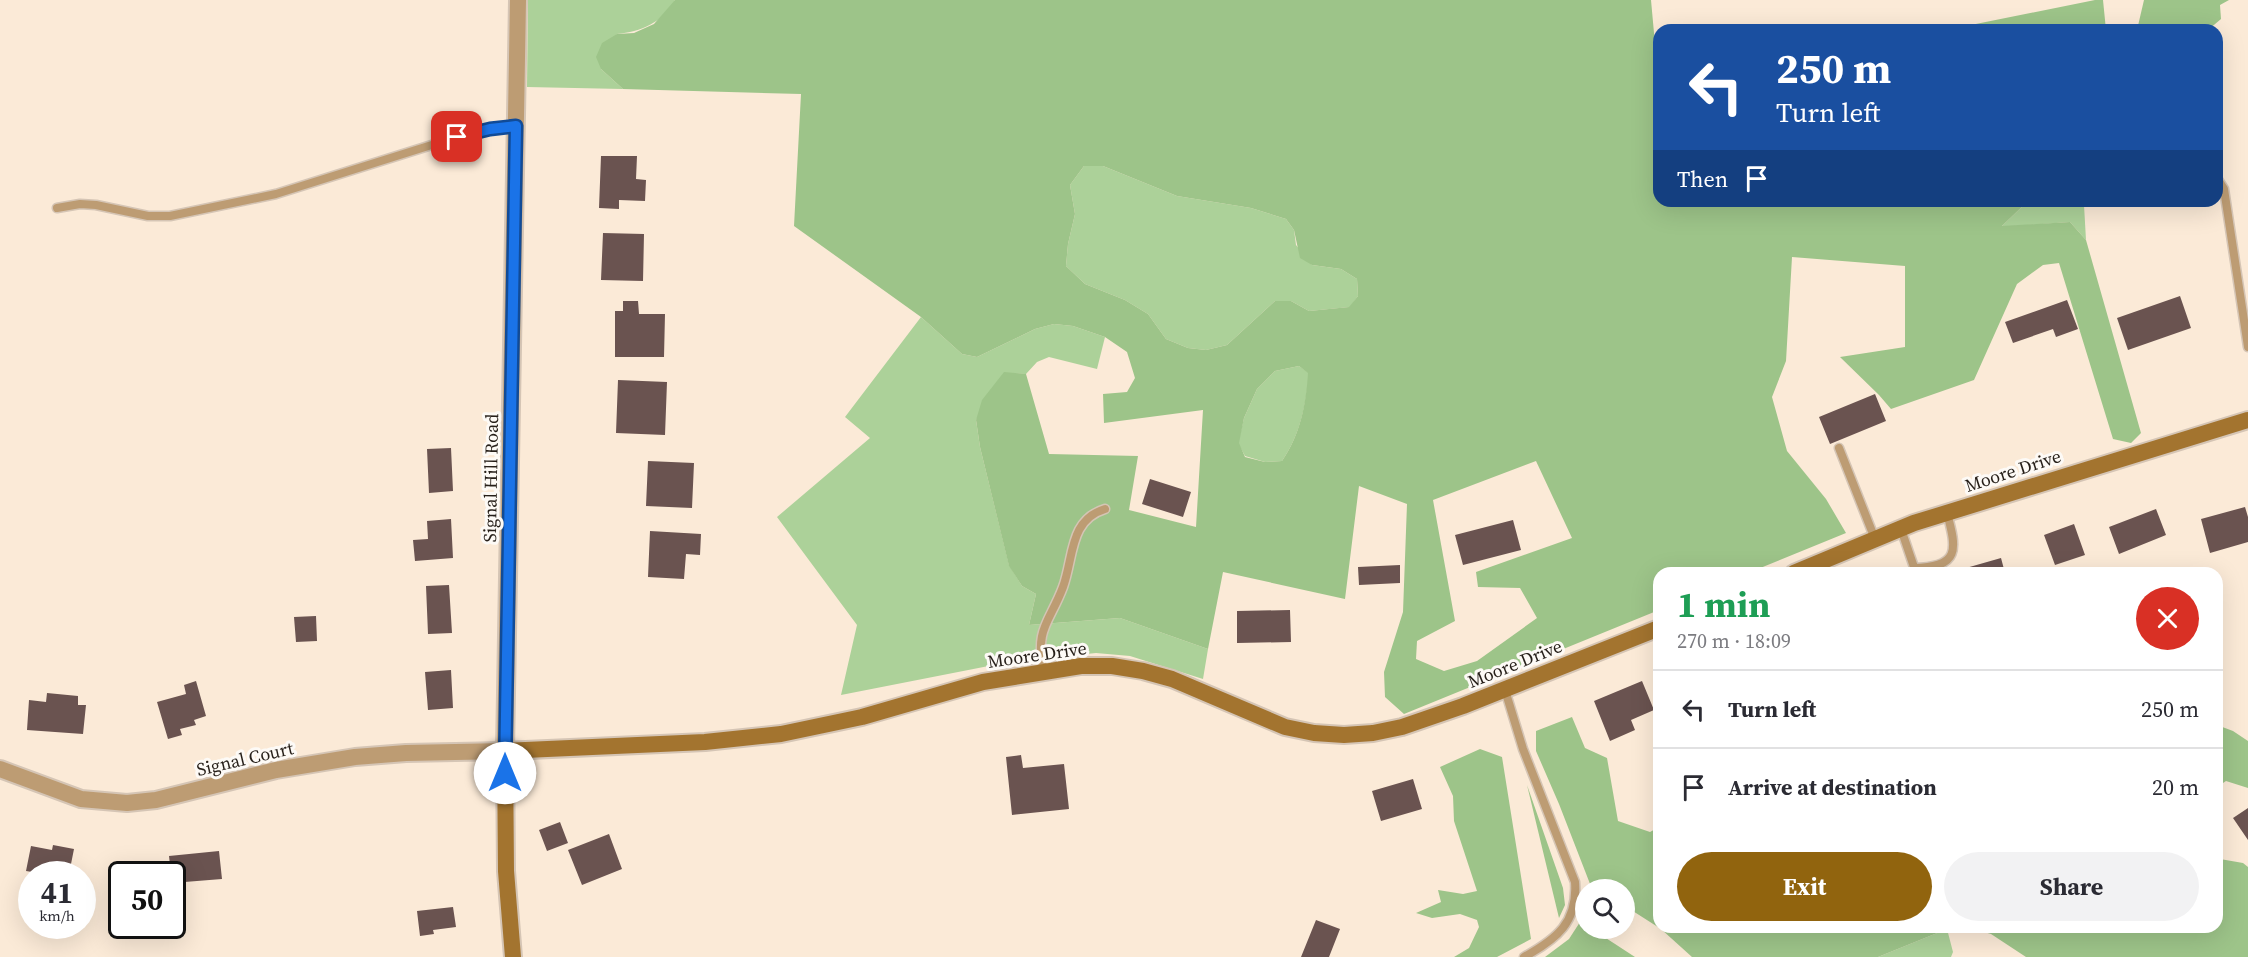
<!DOCTYPE html>
<html lang="en">
<head>
<meta charset="utf-8">
<style>
  body { margin:0; font-family:"Source Serif 4",serif; background:#f2f2f3; color:#2b2b33; height:100vh; display:flex; flex-direction:column; font-size:22px; white-space:nowrap }
  * { box-sizing:border-box; margin:0 }
  p { font-size:20px; color:#7c7c81 }
  .icon { flex:none; width:33px; height:33px; fill:none; stroke:currentColor; stroke-width:2; stroke-linecap:round; stroke-linejoin:round }
  .map { position:relative; flex:1; overflow:hidden }
  .panel { position:absolute; left:1653px; top:567px; width:570px; height:366px; display:flex; flex-direction:column; background:#fff; border-radius:18px; box-shadow:0 6px 24px #0002 }
  .panel>* { flex:none }
  .top-card { position:absolute; left:1653px; top:24px; width:570px; height:183px; border-radius:18px; box-shadow:0 6px 24px #0002; background:#1a4fa0; color:#fff; overflow:hidden }
  .buttons { position:absolute; left:1575px; top:879px; display:grid; gap:12px }
  .buttons a { display:grid; place-items:center; width:60px; height:60px; border-radius:50%; background:#fff; box-shadow:0 6px 24px #0002; font-size:30px }
  .speed { position:absolute; left:18px; top:861px; display:flex; gap:12px; font-size:30px; font-weight:700; text-align:center }
  .speed>* { display:grid; place-content:center; width:78px; height:78px; border-radius:50%; background:#fff; box-shadow:0 6px 24px #0002; line-height:1 }
  .speed small { font-size:15px; font-weight:400 }
  .speed .limit { border:3px solid #111; border-radius:9px; background:#fff; color:#111 }
  .pin { position:absolute; display:grid; place-items:center; width:51px; height:51px; color:#fff; margin:-26px; border-radius:12px; box-shadow:0 3px 9px #0006 }
  .me { position:absolute; width:66px; margin:-33px; rotate:0deg; stroke-linejoin:round; filter:drop-shadow(0 0 4px #0008) }
  .turn { display:flex; align-items:center; gap:21px; height:126px; padding:0 24px; font-size:27px }
  .turn .icon { width:78px; height:78px; stroke-width:2.5 }
  .turn b { display:block; font-size:42px; line-height:51px }
  .then { display:flex; align-items:center; height:57px; padding:0 24px; background:#0003; gap:12px; font-size:22px }
  .round { display:grid; place-items:center; flex:none; width:63px; height:63px; border-radius:32px; background:#f2f2f3 }
  .headline { display:flex; align-items:center; justify-content:space-between; height:102px; padding:0 24px }
  h1 { font-size:36px; font-weight:700; line-height:45px; color:#1e9e55 }
  .action { display:flex; gap:12px; margin-top:auto; padding:12px 24px }
  .action a { flex:1; height:69px; border-radius:36px; background:#91640e; color:#fff; font-size:24px; font-weight:700; line-height:69px; text-align:center }
  .action a+a { background:#f2f2f3; color:#2b2b33 }
  ul { padding:0; list-style:none }
  li { display:flex; align-items:center; gap:18px; height:78px; padding:0 24px; border-top:2px solid #e1e1e2 }
  li div { flex:1 }
  li b { display:block; font-size:22px }
  li em { font-style:normal }
  .map>svg:first-child { display:block }
  .green { fill:#acd199 }
  .forest { fill:#9dc489; fill-rule:evenodd }
  .building { fill:#6a5350 }
  .lines { fill:none; stroke-linecap:round; stroke-linejoin:round }
  .service-casing { stroke:#d5c5b5; stroke-width:11 }
  .minor-casing { stroke:#d5c5b5; stroke-width:20 }
  .tertiary-casing { stroke:#d5c5b5; stroke-width:20 }
  .secondary-casing { stroke:#d5c5b5; stroke-width:20 }
  .service { stroke:#bd9c73; stroke-width:8 }
  .minor { stroke:#bd9c73; stroke-width:16 }
  .tertiary { stroke:#bd9c73; stroke-width:16 }
  .secondary { stroke:#a3742f; stroke-width:16 }
  .route-casing { stroke:#114b97; stroke-width:15 }
  .route { stroke:#1a73e8; stroke-width:10 }
  .labels { text-anchor:middle; stroke-width:6; stroke-linejoin:round; paint-order:stroke }
  .street-label { font-size:18px; fill:#261f19; stroke:#fdfaf6 }
</style>
</head>
<body>
<div class="map">
<svg width="2248" height="957" viewBox="0 0 2248 957">
  <rect width="100%" height="100%" fill="#fbead7"/>
  <path class="green" d="M528 0H675C664 22 640 32 617 34L601 69 623 89 527 87Z
    M1084 166H1103L1177 196 1251 208 1286 219 1294 230 1296 245 1312 265 1341 269 1357 279 1358 296 1350 307 1309 311 1291 301H1275L1227 345 1206 350 1188 348 1166 339 1148 314 1125 300 1085 284 1066 266 1068 244 1075 214 1070 185Z
    M2028 201H2081L2084 205 2086 240 2070 222 2001 227Z
    M921 317 962 354 977 357 1035 329 1054 324 1073 326 1105 337 1097 369 1049 357 1037 362 1026 374 1004 373 976 420 980 447 1009 565 1022 586 1036 594 1029 625 1120 618 1208 649 1203 679 1130 656 1096 653 1009 662 841 695 857 625 777 517 870 438 845 417Z
    M1299 366 1309 373C1306 405 1300 435 1282 461L1265 462 1245 456 1238 443 1244 418 1257 389 1275 371Z
    M1947 929 1953 952 1951 957H1878Z"/>
  <path class="forest" d="M675 0H1651L1659 88V201H2028L2002 226 2070 222 2086 240 2141 433 2131 443 2113 439 2059 263 2043 265 2017 284 1974 380 1891 409 1879 395 1840 357 1905 347V266L1792 257 1786 361 1772 397 1787 451 1826 499 1846 533 1748 573H1659V610L1404 714 1385 697 1384 672 1403 612 1407 504 1359 486 1345 599 1223 572 1208 649 1120 618 1029 625 1036 594 1022 586 1009 566 980 447 976 420 982 400 1004 372 1026 374 1049 454 1138 456 1129 510 1196 527 1203 410 1104 423 1103 394 1127 392 1135 378 1127 352 1105 337 1073 326 1054 324 1035 329 977 357 962 354 921 317 794 226 801 94 623 89 601 69 596 57 602 43 617 34 634 33 654 24ZM1084 166H1103L1177 196 1251 208 1286 219 1294 230 1300 258 1312 265 1341 269 1357 279 1358 296 1349 307 1309 311 1291 301H1275L1227 345 1206 350 1188 348 1166 339 1148 314 1125 300 1085 284 1066 266 1068 244 1075 214 1070 185ZM1299 366 1308 373C1306 405 1300 435 1282 461L1265 462 1245 457 1239 443 1244 418 1257 389 1275 371ZM1536 461 1572 538 1476 572 1478 587 1520 588 1537 618 1477 661 1444 671 1416 659 1417 641 1455 621 1433 500Z
    M2095 0H2103L2106 30H1946Z
    M2144 0H2229L2220 5 2221 19 2208 30H2137Z
    M1572 717 1585 748 1607 758 1618 821 1650 832 1659 827V927H1952L1878 957H1692L1661 929 1625 906 1624 890 1592 889 1559 804 1536 751V731Z
    M2217 725 2233 731 2248 741V788L2226 781 2217 787Z
    M1480 749 1502 757 1531 939 1497 957H1454L1469 948 1479 927 1477 920 1460 914 1432 918 1416 913 1441 902 1438 890 1463 894 1477 891 1454 821 1453 796 1440 767Z
    M1527 785 1563 888 1565 905 1559 918Z
    M2220 859 2243 863 2248 867V957H2026L1991 934 1967 927H2217V861Z
    M1580 922 1585 925 1586 928 1592 929 1635 957H1545L1569 939Z"/>
  <path class="building" d="M601 156H637L636 179 646 180 645 201 619 200V209L599 208Z
    M603 233 644 234 643 281 601 280Z
    M2180 296 2191 328 2128 350 2117 318Z
    M2067 300 2078 329 2056 337 2053 329 2013 343 2005 322Z
    M623 301H638L639 314H665L664 357H615V311H623Z
    M618 380 667 382 665 435 616 433Z
    M1875 394 1886 421 1830 444 1819 417Z
    M451 448 453 491 429 493 427 449Z
    M648 461 694 463 692 508 646 506Z
    M1150 479 1191 492 1183 517 1142 504Z
    M2245 507 2248 517V542L2210 553 2201 519Z
    M2156 509 2166 535 2119 554 2109 527Z
    M451 519 453 558 415 561 413 540 428 539 427 521Z
    M1513 520 1521 550 1463 565 1455 535Z
    M2074 524 2085 555 2055 565 2044 535Z
    M650 531 701 534 700 555 686 554 684 579 648 577Z
    M2001 558 2005 573H1952V572Z
    M1400 565V583L1359 585 1358 567Z
    M449 585 452 633 428 634 426 586Z
    M1290 610 1291 642 1237 643V611Z
    M316 616 317 641 296 642 294 617Z
    M451 670 453 708 428 710 425 672Z
    M196 681 206 716 194 720 196 725 180 729 182 735 168 739 157 702 186 694 184 685Z
    M1642 681 1654 710 1631 720 1635 730 1610 741 1594 701Z
    M47 693 78 696V705H86L83 734 27 730 29 700 46 702Z
    M1021 755 1023 768 1064 764 1069 809 1012 815 1006 757Z
    M1413 779 1422 809 1381 821 1372 791Z
    M2248 808V840L2233 818Z
    M560 822 568 843 547 851 539 830Z
    M609 834 622 869 582 885 568 850Z
    M53 845 74 849 69 874H45L26 871 31 846 52 850Z
    M219 851 222 879 172 883 169 856Z
    M453 907 456 927 433 930 434 934 420 936 417 911Z
    M1316 920 1340 929 1329 957H1301Z"/>
  <g class="lines">
    <defs>
      <path id="service" d="M2217 178 2224 189 2248 347
        M57 208 80 204 96 205 148 216H170L276 194 457 137 490 129 516 126
        M1839 448 1875 539
        M1901 529 1916 573
        M1914 568C1960 567 1957 550 1947 513
        M1044 671C1034 629 1050 622 1063 587 1074 557 1069 520 1105 509
        M1505 690 1523 749 1575 882C1578 922 1557 939 1524 957"/>
      <path id="minor" d="M0 769 81 799 127 803 156 800 276 770 355 757 406 753 505 751"/>
      <path id="tertiary" d="M505 751 518 0"/>
      <path id="secondary" d="M1794 573 1914 523 2248 420
        M513 957 506 871 505 751 705 742 781 734 862 717 983 682 1081 666H1112L1143 671 1172 679 1285 727 1314 733 1344 735 1373 733 1402 727 1463 706 1659 628"/>
    </defs>
    <use href="#service" class="service-casing"/>
    <use href="#minor" class="minor-casing"/>
    <use href="#tertiary" class="tertiary-casing"/>
    <use href="#secondary" class="secondary-casing"/>
    <use href="#service" class="service"/>
    <use href="#minor" class="minor"/>
    <use href="#tertiary" class="tertiary"/>
    <use href="#secondary" class="secondary"/>
  </g>
  <g class="lines">
    <defs>
      <path id="route" d="M457 137 490 129 516 126 505 773"/>
    </defs>
    <use href="#route" class="route-casing"/>
    <use href="#route" class="route"/>
  </g>
  <g class="labels">
    <g class="street-label">
      <text transform="translate(2013 471) rotate(-18)" y="6">Moore Drive</text>
      <text transform="translate(491 478) rotate(-89)" y="6">Signal Hill Road</text>
      <text transform="translate(1037 655) rotate(-8)" y="6">Moore Drive</text>
      <text transform="translate(1515 664) rotate(-22)" y="6">Moore Drive</text>
      <text transform="translate(245 759) rotate(-13)" y="6">Signal Court</text>
    </g>
  </g>
</svg>
<div class="buttons">
<a><svg class="icon" aria-label="search" viewBox="0 0 24 24"><circle cx="10" cy="10" r="6"/><path d="M15 15l6 6"/></svg></a>
</div>
<div class="speed"><div>41<small>km/h</small></div><div class="limit">50</div></div>
<div class="pin" style="left:457px;top:137px;background:#d93025"><svg class="icon" aria-label="arrive" viewBox="0 0 24 24"><path d="M6 21V4h12l-3 4 3 4H6"/></svg></div>
<svg class="me" style="left:505px;top:773px" viewBox="-20 -20 40 40"><circle r="19" fill="#fff"/><path d="M0-13L10 11 0 6-10 11z" fill="#1a73e8"/></svg>
<div class="top-card">
<div class="turn"><svg class="icon" aria-label="left" viewBox="0 0 24 24"><path d="M17 20v-9H6M10 6l-5 5 5 5"/></svg><div><b>250 m</b>Turn left</div></div>
<div class="then">Then<svg class="icon" aria-label="arrive" viewBox="0 0 24 24"><path d="M6 21V4h12l-3 4 3 4H6"/></svg></div>
</div>
<section class="panel">
<div class="headline"><div><h1>1 min</h1><p>270 m · 18:09</p></div><a class="round" style="background:#d93025;color:#fff"><svg class="icon" aria-label="close" viewBox="0 0 24 24"><path d="M6 6l12 12M18 6L6 18"/></svg></a></div>
<ul>
<li><svg class="icon" aria-label="left" viewBox="0 0 24 24"><path d="M17 20v-9H6M10 6l-5 5 5 5"/></svg><div><b>Turn left</b></div><em>250 m</em></li>
<li><svg class="icon" aria-label="arrive" viewBox="0 0 24 24"><path d="M6 21V4h12l-3 4 3 4H6"/></svg><div><b>Arrive at destination</b></div><em>20 m</em></li>
</ul>
<div class="action"><a>Exit</a><a>Share</a></div>
</section>
</div>
</body>
</html>
